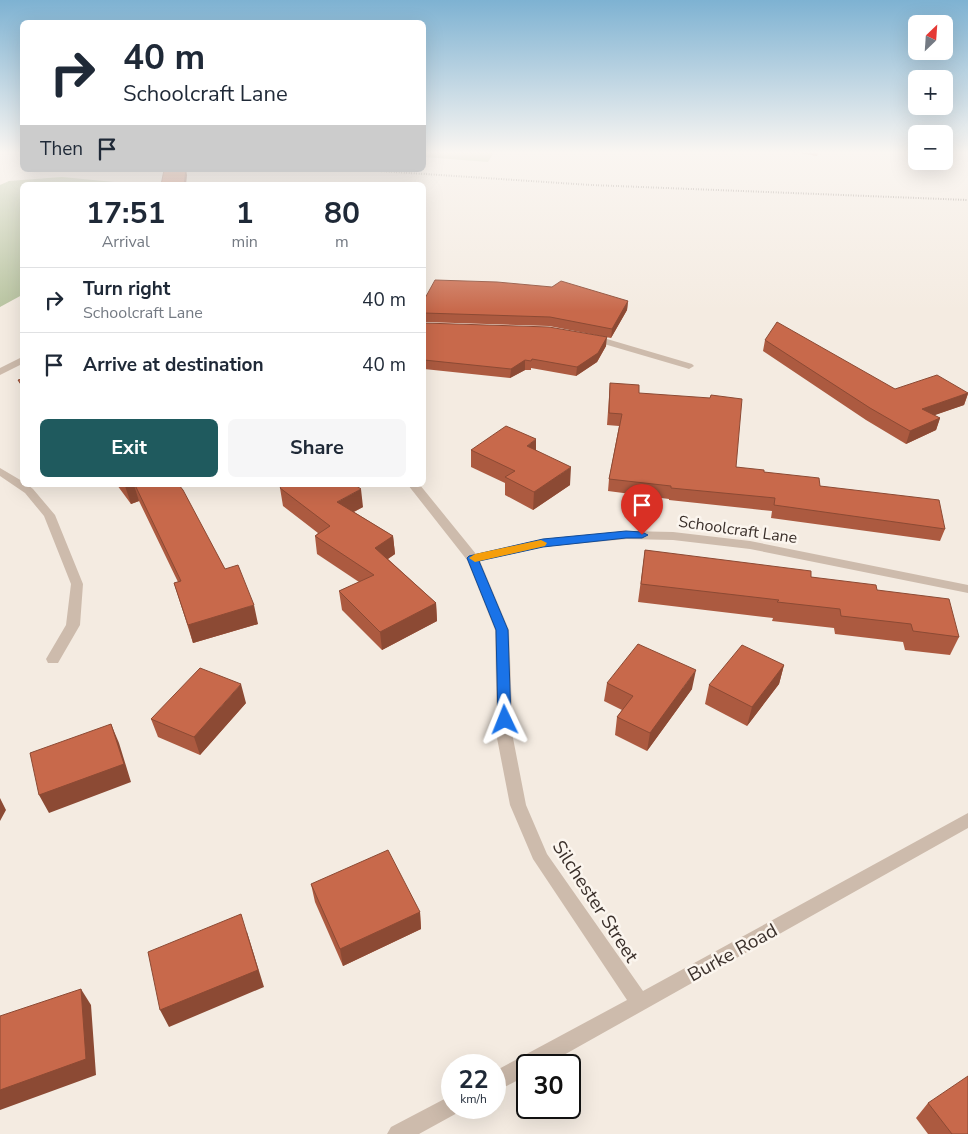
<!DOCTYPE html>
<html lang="en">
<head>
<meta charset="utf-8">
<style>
  body { margin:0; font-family:"Nunito Sans",sans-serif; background:#f6f6f7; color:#1f2937; height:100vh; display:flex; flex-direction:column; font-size:19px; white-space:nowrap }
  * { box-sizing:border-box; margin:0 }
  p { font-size:16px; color:#747a83 }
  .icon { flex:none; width:28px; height:28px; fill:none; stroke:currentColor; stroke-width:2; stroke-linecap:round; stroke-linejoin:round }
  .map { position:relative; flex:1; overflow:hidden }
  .details { position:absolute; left:20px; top:182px; width:406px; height:305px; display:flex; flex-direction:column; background:#fff; border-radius:8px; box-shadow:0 5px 20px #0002 }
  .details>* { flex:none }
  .guide { position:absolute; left:20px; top:20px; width:406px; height:152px; border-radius:8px; box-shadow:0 5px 20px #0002; background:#fff; color:#1f2937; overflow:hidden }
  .needle { width:32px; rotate:25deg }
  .controls { position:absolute; left:908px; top:15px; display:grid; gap:10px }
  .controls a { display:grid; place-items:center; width:45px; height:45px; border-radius:8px; background:#fff; box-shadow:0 5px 20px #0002; font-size:25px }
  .speed { position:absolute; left:441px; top:1054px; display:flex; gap:10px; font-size:25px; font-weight:700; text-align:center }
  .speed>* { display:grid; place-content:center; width:65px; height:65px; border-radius:50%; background:#fff; box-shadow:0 5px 20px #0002; line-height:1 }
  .speed small { font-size:12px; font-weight:400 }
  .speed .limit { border:2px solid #111; border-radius:8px; background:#fff; color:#111 }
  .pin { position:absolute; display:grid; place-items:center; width:42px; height:42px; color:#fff; margin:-51px -21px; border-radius:50% 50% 50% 0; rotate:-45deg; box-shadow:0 0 5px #0007 }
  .pin .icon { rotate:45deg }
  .me { position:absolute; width:55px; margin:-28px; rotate:358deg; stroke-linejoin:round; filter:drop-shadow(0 0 4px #0008) }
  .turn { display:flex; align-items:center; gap:18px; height:105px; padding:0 20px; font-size:22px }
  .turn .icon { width:65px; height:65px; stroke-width:2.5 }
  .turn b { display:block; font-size:35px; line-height:42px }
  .then { display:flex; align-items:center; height:48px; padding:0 20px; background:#0003; gap:10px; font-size:19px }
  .eta { display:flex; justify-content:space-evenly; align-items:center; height:85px; text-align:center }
  .eta b { font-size:30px; font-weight:700; line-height:35px }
  .button { display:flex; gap:10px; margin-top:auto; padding:10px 20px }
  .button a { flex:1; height:58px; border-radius:8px; background:#1f5a5e; color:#fff; font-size:20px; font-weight:700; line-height:58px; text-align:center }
  .button a+a { background:#f6f6f7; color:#1f2937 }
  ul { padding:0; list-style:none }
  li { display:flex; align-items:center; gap:15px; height:65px; padding:0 20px; border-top:1px solid #e0e1e3 }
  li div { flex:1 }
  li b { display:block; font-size:19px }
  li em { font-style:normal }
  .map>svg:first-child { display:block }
  .green { fill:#b8c4a0 }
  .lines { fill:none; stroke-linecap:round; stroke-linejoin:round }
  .minor { fill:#cdbbac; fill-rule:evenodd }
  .rail { stroke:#3b302b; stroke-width:2; stroke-dasharray:0.5 2; stroke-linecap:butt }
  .wall { fill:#ac5a40 }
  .shaded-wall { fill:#8c4a34 }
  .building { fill:#c8694b; stroke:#8c4a34 }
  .route { fill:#1a73e8; stroke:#114b97 }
  .slow { fill:#f59e0b }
  .labels { text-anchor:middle; stroke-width:5; stroke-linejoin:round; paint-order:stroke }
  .street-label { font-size:16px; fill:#3b302b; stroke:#fbf5ee }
  .near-street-label { font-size:19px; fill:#3b302b; stroke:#fbf5ee }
</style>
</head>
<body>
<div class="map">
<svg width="968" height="1134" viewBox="0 0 968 1134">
  <rect width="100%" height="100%" fill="#f4ebe1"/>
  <path class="green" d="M424 152H494L488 162 424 157Z
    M62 177 145 185H22V295L0 307V185L9 181Z"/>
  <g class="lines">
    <path class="minor" d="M590 334 692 364 694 366 689 369 686 368 587 339 585 337Z
      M22 357V364L0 375V368Z
      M0 468 22 481V485H28L33 489 55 515 83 584 80 625 58 663H48L46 659 66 625 71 584 44 516 25 493 0 476Z
      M408 485H420L476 554 543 539 627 531 673 532 750 541 968 585V593L750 549 673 540 627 539 543 547 480 561 509 630 513 738 526 805 547 854 643 991 968 813V828L546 1065H528V1075L495 1092V1071L627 1000 533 859 510 805 497 738 495 630 467 560Z
      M452 1095V1108H461L459 1112 419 1134H387L391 1127Z"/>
    <path class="rail" d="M364 170 591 185 968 200"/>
  </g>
  <path class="wall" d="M794 152H818L817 156Z
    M424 300 628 301 627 310 611 338 549 326 424 322V323L606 346 597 362 576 376 531 368V370H525L510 378 424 369Z
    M765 340 895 389 968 393V394L964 405 934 415 940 418 936 430 906 444 866 420 763 351Z
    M610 383 639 393 736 467 764 472 820 486 945 529 940 541 771 518 772 511 669 500V499L608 491 609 479 619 426 607 425Z
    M471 450H536L570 485 533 510 505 495V483L471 467Z
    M117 485H179L225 569 258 624 193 643 174 583 178 582 139 501 131 504Z
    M280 488 363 507 354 512 393 536 395 554 388 559 436 603 437 621 382 650 342 610 339 591 359 582 317 554 315 536 318 533 283 506Z
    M645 550 811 577 877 590 959 637 950 655 905 650 903 642 835 634 834 628 772 621 773 618 638 602Z
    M784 665 779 684 747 726 705 704 709 685Z
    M607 683 692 689 647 751 615 735 617 717 622 710 604 701Z
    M246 703 200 755 158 737 151 719Z
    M311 884 420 912 421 929 343 966 315 902Z
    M928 1103 968 1134H928L916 1118Z"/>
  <path class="shaded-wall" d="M186 170 187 175 186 185H184Z
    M628 301 627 310 611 338 612 329Z
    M607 337 606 346 597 362 576 376 577 367Z
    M525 360V370L510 378 511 369Z
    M968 393 964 405 918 421 922 409Z
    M940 418 936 430 906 444 910 431Z
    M536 439V456L527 446Z
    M571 467 570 485 533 510 534 492Z
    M129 485H134L139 501 131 504 125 486Z
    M361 489 363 507 339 519 337 502Z
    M393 536 395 554 377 566 375 548Z
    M436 603 437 621 382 650 380 632Z
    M254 605 258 624 193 643 188 625Z
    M784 665 779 684 747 726 752 707Z
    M696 670 692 689 647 751 650 733Z
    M241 684 246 703 200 755 194 737Z
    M111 724 119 743 131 782 49 813 39 795Z
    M0 798 6 810 0 821Z
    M420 912 421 929 343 966 340 949Z
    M247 932 264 987 169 1027 160 1010Z
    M81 989 91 1005 96 1075 0 1110V1090Z"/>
  <path class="building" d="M164 170H186L184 185H161Z
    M435 280 497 282 552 287 561 281 628 301 612 329 550 317 424 313V300Z
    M777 322 895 389 937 375 968 393 922 409 940 418 910 431 870 408 765 340Z
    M424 323 549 327 607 337 598 353 577 367 532 359 531 361 525 360 511 369 424 360Z
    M22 379V386L18 380Z
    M610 383 639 385V393L710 398 711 395 742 399 736 467 764 470V472L819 478 820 486 939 500 945 529 774 505 775 498 671 488V486L609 479 622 414 609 413Z
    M506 426 536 439 527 446 571 467 534 492 505 477 515 471 471 450Z
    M135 485H179L183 490 225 569 238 565 254 605 188 625 174 583 181 581Z
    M282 485H355L361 489 337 502 393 536 375 548 436 603 380 632 339 591 374 575 315 536 330 526 280 488Z
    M645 550 811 571V577L876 585 877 590 949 599 959 637 913 631 911 624 841 616 840 609 777 602 779 600 641 584Z
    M638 644 696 670 650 733 617 717 633 696 607 683Z
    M742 645 784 665 752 707 709 685Z
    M200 668 241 684 194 737 151 719Z
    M111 724 124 764 39 795 30 753Z
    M388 850 420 912 340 949 311 884Z
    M241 914 258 970 160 1010 148 952Z
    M81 989 86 1059 0 1090V1016Z
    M968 1076V1134H952L928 1103Z"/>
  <linearGradient id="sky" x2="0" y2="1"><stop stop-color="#7eb2d2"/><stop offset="0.49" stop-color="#faf6f2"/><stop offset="1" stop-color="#faf6f2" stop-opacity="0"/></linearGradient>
  <rect width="968" height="311" fill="url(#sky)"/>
  <path class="route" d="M626 531 642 532 648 535 642 538H626L543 547 479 561 508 630 511 720 509 724 505 725 500 724 498 720 496 630 467 558 469 556 543 539Z"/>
  <path class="slow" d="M541 540 547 543 545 546 475 562 469 558 475 554Z"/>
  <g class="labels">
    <g class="street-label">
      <text transform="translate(738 529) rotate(8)" y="6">Schoolcraft Lane</text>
    </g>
    <g class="near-street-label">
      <text transform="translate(596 901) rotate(57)" y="7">Silchester Street</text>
      <text transform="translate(732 952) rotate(-29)" y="7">Burke Road</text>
    </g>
  </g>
</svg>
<div class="controls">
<a><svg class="needle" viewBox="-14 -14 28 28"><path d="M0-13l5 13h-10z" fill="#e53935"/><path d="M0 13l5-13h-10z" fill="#747a83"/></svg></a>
<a>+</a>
<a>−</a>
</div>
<div class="speed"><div>22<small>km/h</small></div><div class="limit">30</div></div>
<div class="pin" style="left:642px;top:535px;background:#d93025"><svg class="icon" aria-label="arrive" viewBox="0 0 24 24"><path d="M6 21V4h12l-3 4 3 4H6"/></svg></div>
<svg class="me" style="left:505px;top:720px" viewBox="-20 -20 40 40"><path d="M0-17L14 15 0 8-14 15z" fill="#1a73e8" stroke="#fff" stroke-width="4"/></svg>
<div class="guide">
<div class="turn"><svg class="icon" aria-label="right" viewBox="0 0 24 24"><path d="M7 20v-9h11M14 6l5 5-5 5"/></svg><div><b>40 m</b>Schoolcraft Lane</div></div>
<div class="then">Then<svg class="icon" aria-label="arrive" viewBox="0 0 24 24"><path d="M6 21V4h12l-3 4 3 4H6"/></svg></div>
</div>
<section class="details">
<div class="eta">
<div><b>17:51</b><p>Arrival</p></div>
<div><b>1</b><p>min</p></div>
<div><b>80</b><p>m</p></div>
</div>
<ul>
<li><svg class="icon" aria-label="right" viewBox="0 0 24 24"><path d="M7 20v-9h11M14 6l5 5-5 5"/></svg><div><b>Turn right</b><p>Schoolcraft Lane</p></div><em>40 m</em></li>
<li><svg class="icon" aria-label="arrive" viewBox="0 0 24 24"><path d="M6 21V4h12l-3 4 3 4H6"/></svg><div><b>Arrive at destination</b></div><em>40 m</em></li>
</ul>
<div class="button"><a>Exit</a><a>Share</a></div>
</section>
</div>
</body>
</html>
